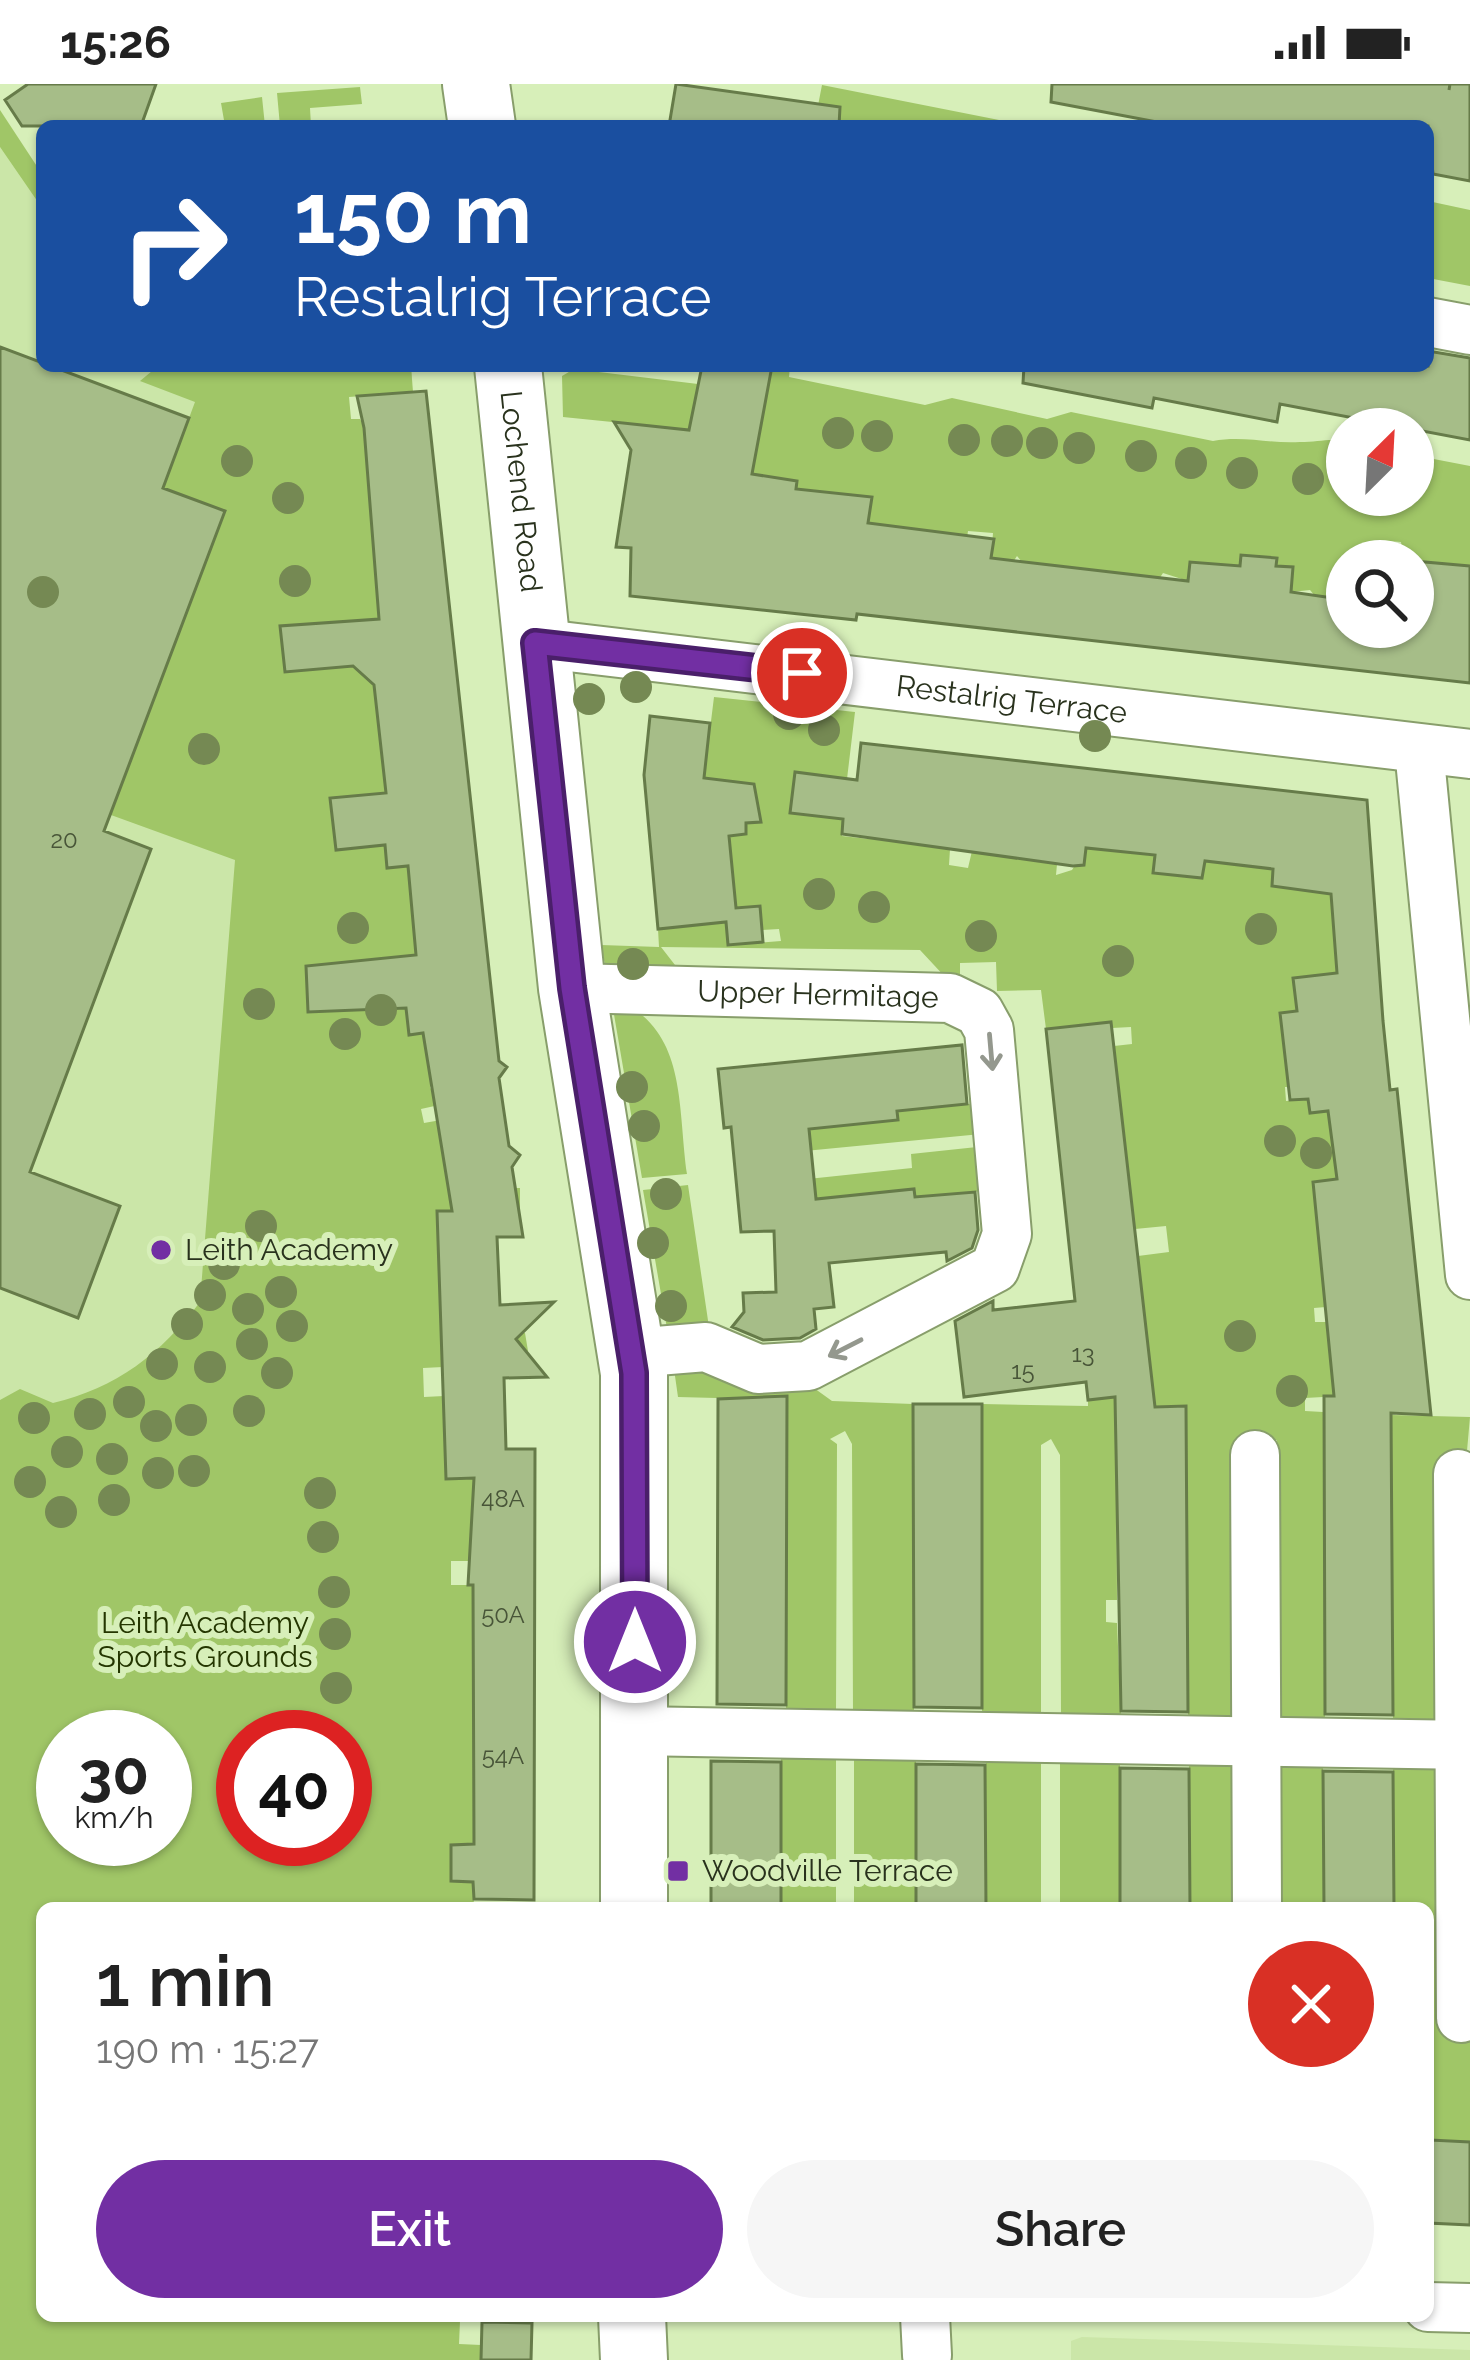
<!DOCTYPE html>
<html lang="en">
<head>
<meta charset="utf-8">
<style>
  body { margin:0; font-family:Raleway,sans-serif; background:#f6f6f6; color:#222; height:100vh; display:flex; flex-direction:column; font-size:45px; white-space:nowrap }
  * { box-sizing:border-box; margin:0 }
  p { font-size:39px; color:#767676 }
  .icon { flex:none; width:66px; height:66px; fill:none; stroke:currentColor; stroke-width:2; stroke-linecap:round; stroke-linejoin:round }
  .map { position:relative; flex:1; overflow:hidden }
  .drawer { position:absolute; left:36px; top:1818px; width:1398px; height:420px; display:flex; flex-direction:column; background:#fff; border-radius:18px; box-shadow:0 3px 9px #0004 }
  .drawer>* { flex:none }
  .hud { position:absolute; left:36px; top:36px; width:1398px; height:252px; border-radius:18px; box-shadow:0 3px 9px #0004; background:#1a4fa0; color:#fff; overflow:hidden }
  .needle { width:78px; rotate:24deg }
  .controls { position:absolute; left:1326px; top:324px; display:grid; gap:24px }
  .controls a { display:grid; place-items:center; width:108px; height:108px; border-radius:50%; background:#fff; box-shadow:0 3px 9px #0004; font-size:60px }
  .speed { position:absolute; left:36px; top:1626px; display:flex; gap:24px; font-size:60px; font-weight:700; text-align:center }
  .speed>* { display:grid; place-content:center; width:156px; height:156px; border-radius:50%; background:#fff; box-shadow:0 3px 9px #0004; line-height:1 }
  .speed small { font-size:30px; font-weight:400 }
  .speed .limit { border:18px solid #d22; background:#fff; color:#111 }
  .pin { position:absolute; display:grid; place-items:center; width:102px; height:102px; color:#fff; margin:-51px; border:6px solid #fff; border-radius:50%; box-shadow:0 3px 12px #0007 }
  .me { position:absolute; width:132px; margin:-66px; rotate:0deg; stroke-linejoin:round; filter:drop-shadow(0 0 9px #0008) }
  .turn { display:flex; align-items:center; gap:42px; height:252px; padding:0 60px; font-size:54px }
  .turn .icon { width:156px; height:156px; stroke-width:2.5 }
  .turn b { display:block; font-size:84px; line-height:102px }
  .round { display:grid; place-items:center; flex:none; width:126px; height:126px; border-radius:63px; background:#f6f6f6 }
  .headline { display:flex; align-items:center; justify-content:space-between; height:204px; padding:0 60px }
  h1 { font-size:72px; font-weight:600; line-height:90px }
  .primary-button { display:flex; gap:24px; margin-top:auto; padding:24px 60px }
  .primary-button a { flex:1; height:138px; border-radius:72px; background:#722fa3; color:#fff; font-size:48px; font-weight:600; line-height:138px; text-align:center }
  .primary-button a+a { background:#f6f6f6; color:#222 }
  .status { display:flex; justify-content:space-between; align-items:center; height:84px; padding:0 60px; background:#fff; direction:ltr }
  .status svg { height:33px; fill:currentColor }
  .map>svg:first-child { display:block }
  .built { fill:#cbe6a8; fill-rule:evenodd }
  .green { fill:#a0c667; fill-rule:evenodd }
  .building { fill:#a6bd88; stroke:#667b49; stroke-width:3 }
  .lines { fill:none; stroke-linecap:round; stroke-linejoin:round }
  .street-casing { stroke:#889e6b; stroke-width:52 }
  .secondary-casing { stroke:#889e6b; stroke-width:70 }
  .street { stroke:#fff; stroke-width:48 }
  .secondary { stroke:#fff; stroke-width:66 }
  .tree { fill:#758953 }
  .oneway { stroke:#94988e }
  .route-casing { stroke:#4a1f6a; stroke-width:30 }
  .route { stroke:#722fa3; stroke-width:21 }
  .poi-dot { fill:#722fa3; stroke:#d7efb9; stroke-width:4.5 }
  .labels { text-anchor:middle; stroke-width:12; stroke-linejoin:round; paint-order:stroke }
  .number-label { font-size:24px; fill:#485538 }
  .street-label { font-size:30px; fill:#29321d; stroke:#d7efb9 }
  .poi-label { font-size:30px; fill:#29321d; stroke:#d7efb9; text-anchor:start }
  .park-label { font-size:30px; fill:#243600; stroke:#d7efb9 }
</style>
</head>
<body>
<div class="status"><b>15:26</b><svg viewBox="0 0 49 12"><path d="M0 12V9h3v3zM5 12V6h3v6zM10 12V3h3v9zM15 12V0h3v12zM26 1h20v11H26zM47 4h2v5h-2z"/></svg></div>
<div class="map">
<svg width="1470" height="2276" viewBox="0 0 1470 2276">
  <rect width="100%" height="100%" fill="#d7efb9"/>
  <path class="built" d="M0 63 42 124V282H411L412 293 257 307 306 882 360 1824H42V2232L0 2276ZM63 1653H165V1755H63ZM243 1653H345V1755H243Z
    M1082 2253 1470 2266V2276H1071V2257Z"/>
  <path class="green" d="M822 1 1030 42H814Z
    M360 3 362 20 310 24 311 42H280L277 9Z
    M262 13 265 42H225L221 19Z
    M0 26 42 90V124L0 63Z
    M1428 117 1470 126V202L1428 194Z
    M158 282H411L413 308 349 313 351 335H360L365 344 438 530 281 542 286 588 390 579 378 605 411 706 331 714 336 765 385 761 387 783 476 774 479 796 414 803V856L421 863 486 856 487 865 307 882 308 928 352 926 404 907 409 951 496 942 497 950 434 989 430 1004 437 1009 439 1021 421 1025 424 1039 441 1036 442 1069 451 1096 513 1087 516 1104H520V1125L437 1128 441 1251 525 1249 528 1267 443 1269V1283L423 1284 424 1313 444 1312 531 1392 473 1477H451V1501H473L474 1760 451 1797H473L474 1824H42V2232H532L533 2239 460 2237 459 2260 481 2261V2276H0V1316L20 1305 53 1319C116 1304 161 1270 200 1218L235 776 111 731 224 427 163 404 195 318 140 297ZM63 1653H165V1755H63ZM243 1653H345V1755H243Z
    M773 282H790L789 293 925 321 952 314 1047 335 1071 328 1213 357C1243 351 1270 360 1300 358 1318 358 1328 354 1347 357V411H1413V371L1470 382V496L1404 477 1401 458 1389 457 1386 477H1347V516L1315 512 1310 506 1291 508 1293 484 1276 482V474L1241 471 1237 502 1207 479 1190 478 1188 497 1163 489 1159 495 1022 478 1017 472 1013 478 991 476 993 449 968 447 967 454 866 461 871 413 792 443 797 397 784 395 774 443 701 347 563 333 562 292 574 285 698 300 695 322 762 335Z
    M714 613 855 628 847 695 795 688 843 736 842 752 868 755 871 735 950 765 949 781 968 784 976 750 1034 757 1031 776 1057 780 1056 791 1072 786 1086 764 1155 772 1154 789 1202 794 1205 777 1274 784 1272 802 1319 808 1322 791 1377 885 1293 894 1296 918H1313L1327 1004 1285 1003 1286 1017 1308 1015 1310 1029 1329 1026 1337 1095 1326 1223 1314 1224 1315 1238H1328L1359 1311 1305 1314V1327L1323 1328 1325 1638H1279L1277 1356H1254L1239 1632H1188L1185 1322 1116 1324 1117 1516H1106V1538L1117 1539 1121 1632H1061L1060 1371 1051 1355 1041 1361V1631L982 1630V1320L1088 1322V1316L1153 1309 1138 1172 1169 1168 1166 1142 1135 1145 1114 962 1132 960 1131 943 1112 944 1111 938 1046 945 1041 906 997 907 996 878 960 879V909L920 866 661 863 689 899 608 896 601 861 659 863 658 845 726 838 728 861 781 857 779 845 762 846 736 824 729 752 746 739 760 737 746 725 749 699 704 694Z
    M611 913C688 943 677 1019 687 1090L642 1094Z
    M978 1019 981 1050 784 1069 782 1047 897 1036V1027Z
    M977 1063 982 1107 915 1113 913 1105 791 1117 789 1097 912 1084 911 1070Z
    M688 1101 710 1250 669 1256 643 1106Z
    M673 1278 800 1294 832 1317 913 1320 914 1630 853 1631 852 1360 845 1347 830 1355 837 1360 836 1628 786 1627 787 1316 678 1313Z
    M1391 1331 1470 1333 1443 1638 1393 1637Z
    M781 1672H836V1824H781Z
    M854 1674H916V1824H854Z
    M986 1674H1041V1824H986Z
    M1060 1675H1120V1824H1060Z
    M1189 1675H1242L1243 1824H1190Z
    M1278 1678H1323L1324 1824H1278Z
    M1393 1680H1442V1952L1470 1953V2058L1430 2057 1428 2090V1824H1394Z"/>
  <path class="building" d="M28 0H156L141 42H22L5 16Z
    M676 0 840 23 839 42H669Z
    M1052 0H1450L1449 6 1450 0H1470V97L1433 90 1428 42H1178L1051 18Z
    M0 263 189 334 163 404 225 427 104 747 151 765 30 1088 120 1122 78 1234 0 1204Z
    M1428 267 1470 274V356L1280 320 1277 338 1154 314 1152 324 1023 299 1024 282H1428Z
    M702 282H772L752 390 797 397 796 405 872 413 868 439 994 455 991 474 1188 497 1190 478 1240 482 1241 471 1277 474 1276 482 1293 483 1291 508 1347 516V543H1413V477L1470 482V599L857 530 856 536 630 512 631 464 616 463 631 366 614 338 689 346Z
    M426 307 499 977 507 983 499 994 509 1062 520 1071 512 1083 523 1153H497L500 1221 554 1218 516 1255 547 1293 504 1294 506 1365H535L534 1816 474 1815 473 1798 451 1797V1761L474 1760 473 1501H468L474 1394 446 1395 437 1127H452L423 949 409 951 406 924 308 928 306 882 416 871 408 782 387 784 385 761 336 766 330 714 386 709 374 601 353 582 285 588 280 542 379 535 364 344 357 312Z
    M650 632 710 639 704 694 754 700 761 738 746 739V750L729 752 736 824 760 822 763 858 728 861 726 838 658 845 644 691Z
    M861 659 1367 716 1383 937 1390 1006 1397 1005 1431 1331 1391 1329 1393 1631 1325 1630 1324 1312H1334L1313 1098 1337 1095 1328 1027 1310 1029 1308 1015 1290 1016 1280 929 1297 927 1293 894 1337 889 1331 810 1272 802 1273 785 1205 777 1202 794 1153 789 1155 771 1086 764 1084 781 1073 782 842 750 843 735 790 729 795 688 857 696Z
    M1111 938 1155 1323 1186 1322 1188 1628 1121 1627 1115 1313 1088 1316 1086 1298 964 1313 955 1237 993 1217V1226L1075 1217 1046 945Z
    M962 961 967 1020 897 1027 898 1036 809 1045 816 1115 914 1105 915 1113 975 1108 978 1146 972 1164 947 1177 946 1168 829 1179 834 1223 814 1225 816 1245 800 1254 763 1256 732 1243 744 1228 743 1209 776 1208 774 1147 741 1148 731 1043 724 1044 718 985Z
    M787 1312 786 1621 717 1620 718 1315Z
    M913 1320H982V1624L914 1623Z
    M711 1677 781 1678V1824H711Z
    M916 1680 985 1681 986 1824H916Z
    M1120 1684 1189 1685 1190 1824H1120Z
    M1323 1687 1393 1688 1394 1824H1324Z
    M1430 2056 1470 2058V2141L1428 2139Z
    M482 2238 532 2239 531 2276H481Z"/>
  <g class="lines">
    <defs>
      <g id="street">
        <path d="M1428 238 1470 246"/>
        <path id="s1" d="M535 559 1470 670"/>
        <path d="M1419 665 1470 1191"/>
        <path id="s2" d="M572 904 950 914 979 928 989 946 1007 1150 995 1184 808 1282 758 1285 706 1263 632 1269"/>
        <path d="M1255 1371 1257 1824"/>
        <path d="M1458 1390 1461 1934"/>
        <path d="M635 1647 1470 1661"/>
        <path d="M1428 2223 1470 2224"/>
        <path d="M925 2232 927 2271"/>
      </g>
      <g id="secondary">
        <path d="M476 0 482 42"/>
        <path id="s3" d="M508 282 572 904 634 1289V1824"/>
        <path d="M632 2232 634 2276"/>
      </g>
    </defs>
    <use href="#street" class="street-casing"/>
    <use href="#secondary" class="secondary-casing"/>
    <use href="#street" class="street"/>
    <use href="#secondary" class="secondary"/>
  </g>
  <g class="tree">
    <circle cx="838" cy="349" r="16"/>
    <circle cx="877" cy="352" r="16"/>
    <circle cx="964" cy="356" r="16"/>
    <circle cx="1007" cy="357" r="16"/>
    <circle cx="1042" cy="359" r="16"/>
    <circle cx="1079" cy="364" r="16"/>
    <circle cx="1141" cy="372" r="16"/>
    <circle cx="237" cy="377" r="16"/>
    <circle cx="1191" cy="379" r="16"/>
    <circle cx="1242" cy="389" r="16"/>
    <circle cx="1308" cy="395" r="16"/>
    <circle cx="288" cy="414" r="16"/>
    <circle cx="295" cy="497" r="16"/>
    <circle cx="43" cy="508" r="16"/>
    <circle cx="636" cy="603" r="16"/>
    <circle cx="589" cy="615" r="16"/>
    <circle cx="789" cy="630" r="16"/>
    <circle cx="824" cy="646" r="16"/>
    <circle cx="1095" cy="652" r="16"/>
    <circle cx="204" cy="665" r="16"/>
    <circle cx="819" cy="810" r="16"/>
    <circle cx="874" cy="823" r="16"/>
    <circle cx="353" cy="844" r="16"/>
    <circle cx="1261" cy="845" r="16"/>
    <circle cx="981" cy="852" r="16"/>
    <circle cx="1118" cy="877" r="16"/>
    <circle cx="633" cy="880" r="16"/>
    <circle cx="259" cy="920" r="16"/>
    <circle cx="381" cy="926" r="16"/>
    <circle cx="345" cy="950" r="16"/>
    <circle cx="632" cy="1003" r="16"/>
    <circle cx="644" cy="1042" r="16"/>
    <circle cx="1280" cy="1057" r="16"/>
    <circle cx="1316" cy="1069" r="16"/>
    <circle cx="666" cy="1110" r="16"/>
    <circle cx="261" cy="1142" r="16"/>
    <circle cx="653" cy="1159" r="16"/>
    <circle cx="224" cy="1180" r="16"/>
    <circle cx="281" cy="1208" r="16"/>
    <circle cx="210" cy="1211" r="16"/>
    <circle cx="671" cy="1222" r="16"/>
    <circle cx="248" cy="1225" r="16"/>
    <circle cx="187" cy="1240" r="16"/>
    <circle cx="292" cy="1242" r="16"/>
    <circle cx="1240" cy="1252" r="16"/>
    <circle cx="252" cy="1260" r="16"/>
    <circle cx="162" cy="1280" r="16"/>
    <circle cx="210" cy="1283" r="16"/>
    <circle cx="277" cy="1289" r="16"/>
    <circle cx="1292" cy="1307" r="16"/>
    <circle cx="129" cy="1318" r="16"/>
    <circle cx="249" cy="1327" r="16"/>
    <circle cx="90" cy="1330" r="16"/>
    <circle cx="34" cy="1334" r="16"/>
    <circle cx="191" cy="1336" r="16"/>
    <circle cx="156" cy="1342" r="16"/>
    <circle cx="67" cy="1368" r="16"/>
    <circle cx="112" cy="1375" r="16"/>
    <circle cx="194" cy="1387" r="16"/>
    <circle cx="158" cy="1389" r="16"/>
    <circle cx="30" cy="1398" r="16"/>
    <circle cx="320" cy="1409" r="16"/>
    <circle cx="114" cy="1416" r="16"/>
    <circle cx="61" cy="1428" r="16"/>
    <circle cx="323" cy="1453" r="16"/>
    <circle cx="334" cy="1508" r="16"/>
    <circle cx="335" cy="1550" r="16"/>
    <circle cx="336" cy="1604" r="16"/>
  </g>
  <defs><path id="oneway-shaft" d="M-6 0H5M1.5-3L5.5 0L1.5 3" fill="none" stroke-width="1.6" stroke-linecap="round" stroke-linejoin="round" transform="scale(3)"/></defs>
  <g class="oneway">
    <use href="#oneway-shaft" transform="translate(991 968) rotate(85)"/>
    <use href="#oneway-shaft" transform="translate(845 1264) rotate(153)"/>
  </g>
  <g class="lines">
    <defs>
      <path id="route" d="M635 1558 634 1289 572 904 535 559 802 589"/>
    </defs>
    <use href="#route" class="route-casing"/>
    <use href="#route" class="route"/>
  </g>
  <g class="poi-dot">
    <circle cx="161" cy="1166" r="12"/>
    <rect x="666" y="1775" width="24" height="24" rx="6"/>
  </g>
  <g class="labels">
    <g class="number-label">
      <text x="64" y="764">20</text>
      <text x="1083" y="1278">13</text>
      <text x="1023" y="1295">15</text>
      <text x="503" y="1423">48A</text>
      <text x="503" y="1539">50A</text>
      <text x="503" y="1680">54A</text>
    </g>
    <g class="street-label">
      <text dy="10" stroke="none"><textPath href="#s3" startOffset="126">Lochend Road</textPath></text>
      <text dy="10" stroke="none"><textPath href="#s1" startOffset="480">Restalrig Terrace</textPath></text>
      <text dy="10" stroke="none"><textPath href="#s2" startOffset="246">Upper Hermitage</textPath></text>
    </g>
    <g class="poi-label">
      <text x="185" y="1176">Leith Academy</text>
      <text x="702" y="1797">Woodville Terrace</text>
    </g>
    <g class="park-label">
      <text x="205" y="1549">Leith Academy<tspan x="205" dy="34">Sports Grounds</tspan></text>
    </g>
  </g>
</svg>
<div class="controls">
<a><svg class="needle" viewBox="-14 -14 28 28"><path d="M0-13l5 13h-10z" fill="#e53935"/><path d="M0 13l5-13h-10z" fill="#767676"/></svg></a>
<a><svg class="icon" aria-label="search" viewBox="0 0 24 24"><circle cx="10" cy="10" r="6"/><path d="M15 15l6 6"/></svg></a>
</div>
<div class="speed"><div>30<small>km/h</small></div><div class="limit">40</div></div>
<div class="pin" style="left:802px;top:589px;background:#d93025"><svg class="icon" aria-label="arrive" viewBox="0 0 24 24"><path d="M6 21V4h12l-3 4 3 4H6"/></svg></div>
<svg class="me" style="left:635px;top:1558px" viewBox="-20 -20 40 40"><circle r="17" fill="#722fa3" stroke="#fff" stroke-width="3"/><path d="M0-11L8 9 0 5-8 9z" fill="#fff"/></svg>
<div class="hud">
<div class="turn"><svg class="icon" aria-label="right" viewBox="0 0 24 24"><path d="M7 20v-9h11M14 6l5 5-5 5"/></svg><div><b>150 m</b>Restalrig Terrace</div></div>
</div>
<section class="drawer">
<div class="headline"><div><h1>1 min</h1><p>190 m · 15:27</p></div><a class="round" style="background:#d93025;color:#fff"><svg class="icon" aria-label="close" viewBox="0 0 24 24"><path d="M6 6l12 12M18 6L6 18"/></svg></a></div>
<div class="primary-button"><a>Exit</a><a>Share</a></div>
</section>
</div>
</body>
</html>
